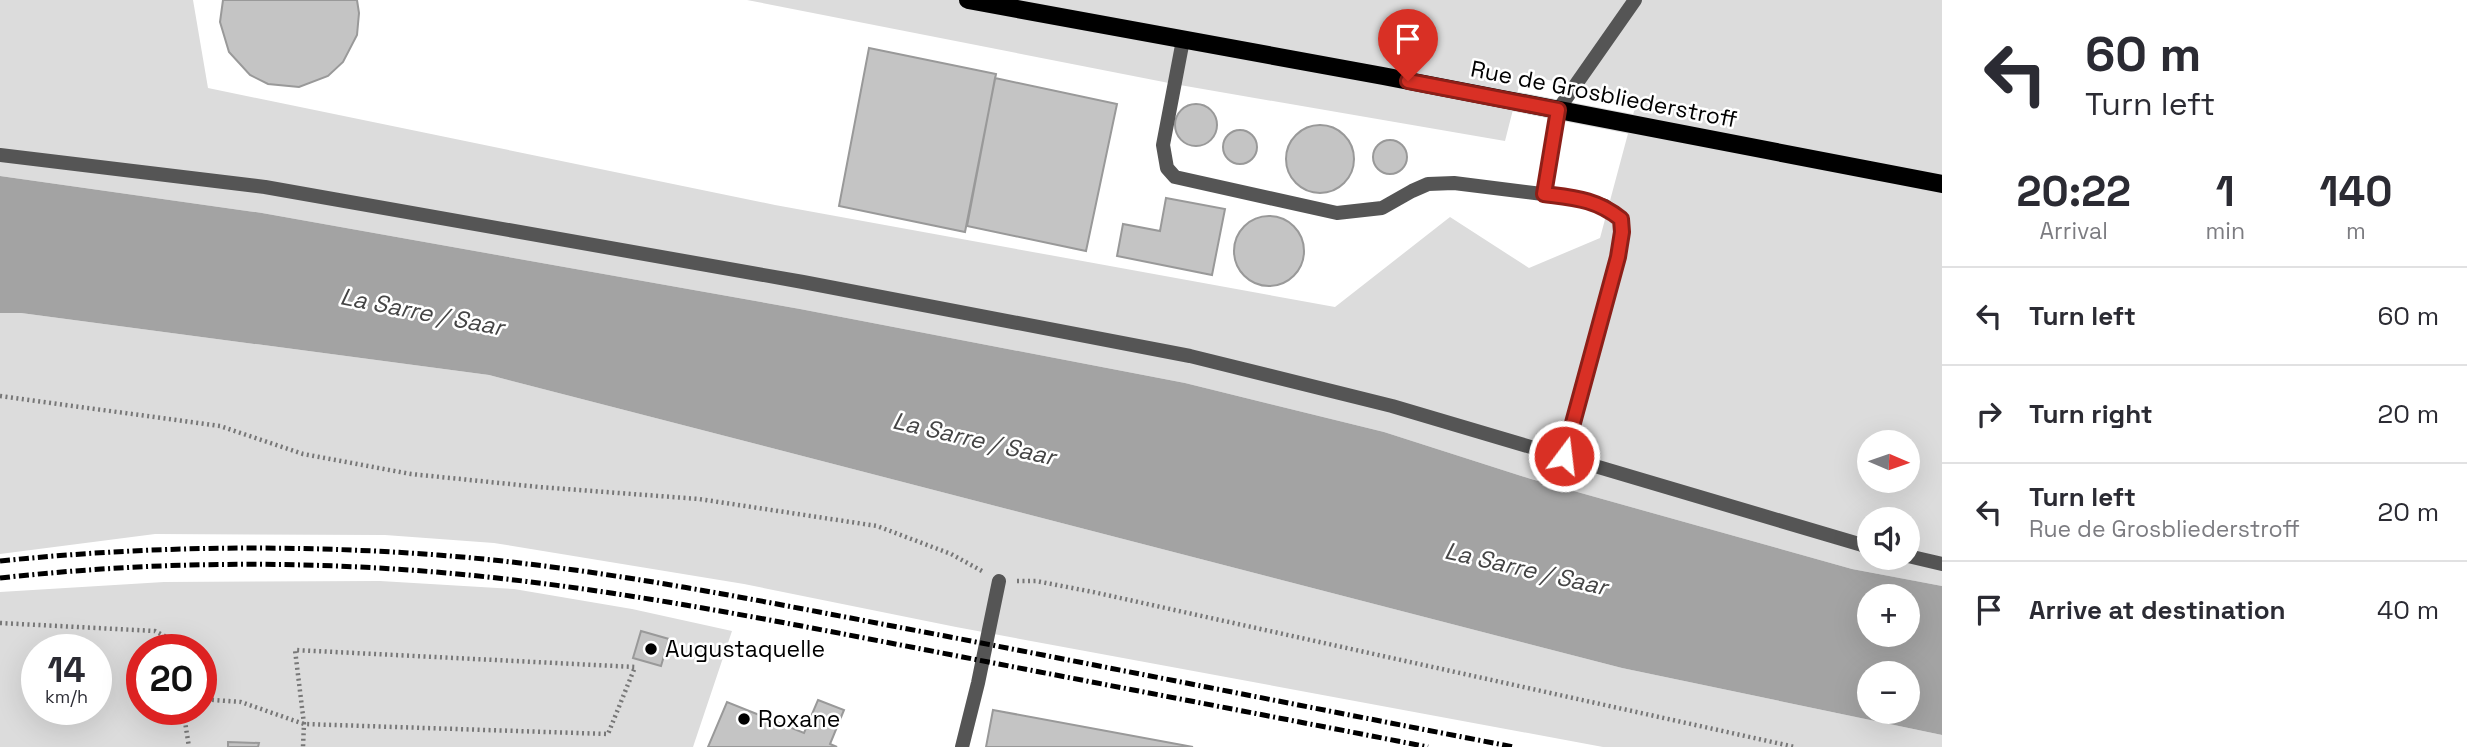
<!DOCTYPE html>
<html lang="en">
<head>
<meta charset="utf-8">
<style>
  body { margin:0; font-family:"Space Grotesk",sans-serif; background:#f7f7f7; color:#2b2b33; height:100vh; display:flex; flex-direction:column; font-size:26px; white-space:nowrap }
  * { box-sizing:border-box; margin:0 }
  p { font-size:23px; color:#7c7c81 }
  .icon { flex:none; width:38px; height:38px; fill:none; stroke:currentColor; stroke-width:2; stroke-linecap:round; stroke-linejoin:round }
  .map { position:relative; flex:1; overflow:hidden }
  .panel { display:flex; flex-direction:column; background:#fff; width:525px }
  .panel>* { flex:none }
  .guide { background:#fff; color:#2b2b33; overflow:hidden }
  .needle { width:46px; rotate:92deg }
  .buttons { position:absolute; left:1857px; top:430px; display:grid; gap:14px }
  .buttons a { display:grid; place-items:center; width:63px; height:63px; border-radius:50%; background:#fff; box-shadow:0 7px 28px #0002; font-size:35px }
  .speed { position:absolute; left:21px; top:634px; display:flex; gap:14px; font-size:35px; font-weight:700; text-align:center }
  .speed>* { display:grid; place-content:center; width:91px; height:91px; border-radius:50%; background:#fff; box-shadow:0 7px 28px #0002; line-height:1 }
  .speed small { font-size:18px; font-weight:400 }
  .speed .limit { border:10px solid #d22; background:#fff; color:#111 }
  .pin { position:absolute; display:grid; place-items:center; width:60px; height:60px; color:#fff; margin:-72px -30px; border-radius:50% 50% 50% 0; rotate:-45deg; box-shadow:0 0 7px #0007 }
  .pin .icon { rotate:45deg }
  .me { position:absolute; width:77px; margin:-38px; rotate:15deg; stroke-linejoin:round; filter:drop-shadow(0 0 5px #0008) }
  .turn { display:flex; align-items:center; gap:24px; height:147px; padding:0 28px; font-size:32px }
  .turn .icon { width:91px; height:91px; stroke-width:2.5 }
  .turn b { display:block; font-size:49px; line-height:60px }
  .eta { display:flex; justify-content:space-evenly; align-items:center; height:119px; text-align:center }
  .eta b { font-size:42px; font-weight:700; line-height:49px }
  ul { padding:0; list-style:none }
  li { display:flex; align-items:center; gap:21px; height:98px; padding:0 28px; border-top:2px solid #e1e1e2 }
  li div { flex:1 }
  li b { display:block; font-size:26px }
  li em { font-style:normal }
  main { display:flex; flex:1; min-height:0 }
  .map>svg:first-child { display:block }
  .green { fill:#dcdcdc; fill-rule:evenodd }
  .water { fill:#a3a3a3; fill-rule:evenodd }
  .building { fill:#c4c4c4; stroke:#999; stroke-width:2 }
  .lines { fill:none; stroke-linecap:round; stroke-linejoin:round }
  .primary-casing { stroke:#dbdbdb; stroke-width:20 }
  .path { stroke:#777; stroke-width:4.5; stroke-dasharray:2 3.5; stroke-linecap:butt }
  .lane { stroke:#555; stroke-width:14 }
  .primary { stroke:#000; stroke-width:18 }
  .rail { stroke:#000; stroke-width:5; stroke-dasharray:10 3.5 2 3.5; stroke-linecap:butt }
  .route-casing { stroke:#8d1f18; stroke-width:18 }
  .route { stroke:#d93025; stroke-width:12 }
  .poi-dot { fill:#000; stroke:#fff; stroke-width:2.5 }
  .labels { text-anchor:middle; stroke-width:5; stroke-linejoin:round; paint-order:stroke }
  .street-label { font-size:23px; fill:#000; stroke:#fff }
  .poi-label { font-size:23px; fill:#000; stroke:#fff; text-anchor:start }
  .water-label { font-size:24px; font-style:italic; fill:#444; stroke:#fff }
</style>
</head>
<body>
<main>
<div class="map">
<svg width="1942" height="747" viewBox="0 0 1942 747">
  <rect width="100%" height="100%" fill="#fff"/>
  <path class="green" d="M0 0H193L208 88 775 205 1335 307 1450 217 1529 268 1600 238 1637 100 1522 74 1505 141 1174 84 747 0H1942V586L1852 569 1531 479 1384 432 1185 383 800 309 262 213 0 176ZM1869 443H1908V481H1869ZM1869 520H1908V558H1869Z
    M0 313H21L489 375 1622 668 1942 735V747H1603L956 627 744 584 494 543 385 535 155 534 0 554Z
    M380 581 514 589 632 609 732 631 693 747H0V592L164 582ZM37 649H96V709H37ZM142 649H201V709H142Z"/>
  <path class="water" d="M0 176 262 213 800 309 1185 383 1384 432 1531 479 1852 569 1942 586V735L1622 668 489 375 21 313H0ZM1869 597H1908V635H1869ZM1869 674H1908V712H1869Z"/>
  <path class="building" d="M223 0H357L359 13 357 35 343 62 328 76 299 87 268 84 250 75 229 52 220 22Z
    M869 48 996 74 965 232 839 206Z
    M995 78 1117 104 1086 251 967 226Z
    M1175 125a21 21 0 1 1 42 0a21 21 0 1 1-42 0Z
    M1286 159a34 34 0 1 1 68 0a34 34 0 1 1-68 0Z
    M1223 147a17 17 0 1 1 34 0a17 17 0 1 1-34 0Z
    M1373 157a17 17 0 1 1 34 0a17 17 0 1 1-34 0Z
    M1166 198 1225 209 1212 275 1117 256 1123 224 1160 231Z
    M1234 251a35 35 0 1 1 70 0a35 35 0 1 1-70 0Z
    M641 631 669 639 661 666 633 658Z
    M818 700 844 710 830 744 837 747H708L727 702 804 733Z
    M993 710 1193 747H986Z
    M228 742 259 743 258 747H228Z"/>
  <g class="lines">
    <defs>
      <path id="primary" d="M968 0 1383 76 1942 184"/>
    </defs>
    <use href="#primary" class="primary-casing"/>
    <path class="path" d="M0 396 220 426 303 454 411 474 539 487 699 499 877 526 951 554 982 571
      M1017 581H1036L1093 592 1795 747
      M0 623 155 631 174 641 175 649
      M201 699 241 702 304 724 608 734 635 667 295 650 304 724 303 747
      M183 709 189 747"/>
    <path class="lane" d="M1183 40 1163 145 1167 168 1175 177 1337 213 1382 208 1412 191 1428 184 1454 183 1583 199 1605 206 1621 219 1622 232 1618 257 1564 456
      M0 155 265 187 803 282 1190 356 1392 406 1869 547
      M1544 194 1558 110 1635 0
      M1908 556 1942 564
      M962 747 978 683 999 581"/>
    <use href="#primary" class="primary"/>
    <path class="rail" d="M0 561C146 546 292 544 438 555 607 568 774 604 940 635 1131 672 1323 710 1514 747
      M0 578C144 562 290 560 435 572 604 586 770 620 937 652 1101 684 1265 715 1428 747"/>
  </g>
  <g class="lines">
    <defs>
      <path id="route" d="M1408 81 1558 110 1544 194C1575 198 1596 199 1621 219L1622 232 1618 257 1564 456"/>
    </defs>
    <use href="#route" class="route-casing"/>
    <use href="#route" class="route"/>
  </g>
  <g class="poi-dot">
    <circle cx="651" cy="649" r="7"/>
    <circle cx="744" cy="719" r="7"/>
  </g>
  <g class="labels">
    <g class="street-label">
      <text transform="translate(1604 94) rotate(11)" y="8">Rue de Grosbliederstroff</text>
    </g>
    <g class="poi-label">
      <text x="665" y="657">Augustaquelle</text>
      <text x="758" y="727">Roxane</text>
    </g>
    <g class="water-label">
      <text transform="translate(422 312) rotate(11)" y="8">La Sarre / Saar</text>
      <text transform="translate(974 439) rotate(13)" y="8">La Sarre / Saar</text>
      <text transform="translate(1526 569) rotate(13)" y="8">La Sarre / Saar</text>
    </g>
  </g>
</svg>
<div class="buttons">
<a><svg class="needle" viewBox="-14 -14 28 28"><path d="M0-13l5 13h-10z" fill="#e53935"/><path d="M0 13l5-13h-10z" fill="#7c7c81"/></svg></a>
<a><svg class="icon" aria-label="sound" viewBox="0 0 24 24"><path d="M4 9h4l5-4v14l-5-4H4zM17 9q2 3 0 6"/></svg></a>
<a>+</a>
<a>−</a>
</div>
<div class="speed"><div>14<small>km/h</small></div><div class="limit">20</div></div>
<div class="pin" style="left:1408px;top:81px;background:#d93025"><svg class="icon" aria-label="arrive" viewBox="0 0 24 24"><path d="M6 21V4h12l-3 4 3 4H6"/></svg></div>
<svg class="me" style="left:1564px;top:456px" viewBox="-20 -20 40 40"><circle r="17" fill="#d93025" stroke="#fff" stroke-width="3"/><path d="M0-11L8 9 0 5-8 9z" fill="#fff"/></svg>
</div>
<section class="panel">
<div class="guide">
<div class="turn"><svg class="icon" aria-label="left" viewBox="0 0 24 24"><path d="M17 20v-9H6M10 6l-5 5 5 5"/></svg><div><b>60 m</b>Turn left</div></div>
</div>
<div class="eta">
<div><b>20:22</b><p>Arrival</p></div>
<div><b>1</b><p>min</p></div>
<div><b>140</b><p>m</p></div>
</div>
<ul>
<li><svg class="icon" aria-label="left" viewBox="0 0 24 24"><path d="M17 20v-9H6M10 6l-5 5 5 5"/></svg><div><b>Turn left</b></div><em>60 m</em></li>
<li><svg class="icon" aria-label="right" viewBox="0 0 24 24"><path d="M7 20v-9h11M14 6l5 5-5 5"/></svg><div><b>Turn right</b></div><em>20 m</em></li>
<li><svg class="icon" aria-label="left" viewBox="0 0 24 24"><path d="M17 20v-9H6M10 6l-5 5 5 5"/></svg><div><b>Turn left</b><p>Rue de Grosbliederstroff</p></div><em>20 m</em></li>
<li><svg class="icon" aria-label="arrive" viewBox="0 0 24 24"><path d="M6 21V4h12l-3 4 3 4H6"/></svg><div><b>Arrive at destination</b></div><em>40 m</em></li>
</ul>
</section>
</main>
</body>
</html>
